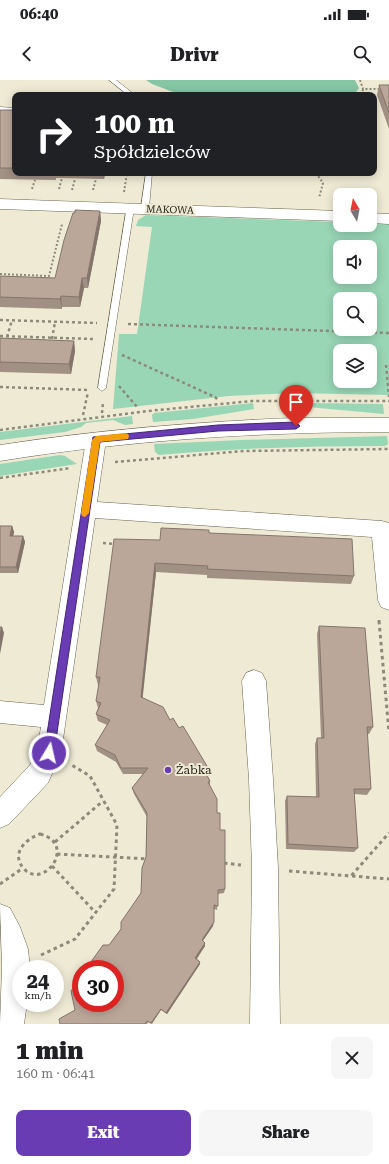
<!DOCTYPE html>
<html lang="en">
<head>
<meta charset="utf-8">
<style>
  body { margin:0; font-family:"Roboto Serif",serif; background:#f6f6f6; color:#202124; height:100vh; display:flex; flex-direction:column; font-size:15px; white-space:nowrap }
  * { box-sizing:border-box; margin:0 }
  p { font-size:13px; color:#757577 }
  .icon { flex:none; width:22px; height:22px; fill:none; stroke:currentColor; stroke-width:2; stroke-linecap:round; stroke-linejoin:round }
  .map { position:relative; height:944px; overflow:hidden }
  .details { display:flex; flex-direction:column; background:#fff; flex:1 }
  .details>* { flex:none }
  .hud { position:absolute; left:12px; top:12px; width:365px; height:84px; border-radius:8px; box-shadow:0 2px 10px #0003; background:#202124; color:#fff; overflow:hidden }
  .needle { width:26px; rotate:350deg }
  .controls { position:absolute; left:333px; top:108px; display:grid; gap:8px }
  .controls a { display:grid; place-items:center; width:44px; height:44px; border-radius:8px; background:#fff; box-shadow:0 2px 10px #0003; font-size:20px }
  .speed { position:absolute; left:12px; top:880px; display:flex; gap:8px; font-size:20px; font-weight:700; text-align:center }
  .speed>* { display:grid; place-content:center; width:52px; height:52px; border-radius:50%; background:#fff; box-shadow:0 2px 10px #0003; line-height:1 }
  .speed small { font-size:10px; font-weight:400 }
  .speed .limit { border:6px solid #d22; background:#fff; color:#111 }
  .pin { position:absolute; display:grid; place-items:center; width:34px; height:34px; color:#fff; margin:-41px -17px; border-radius:50% 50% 50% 0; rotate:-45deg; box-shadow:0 0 4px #0007 }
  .pin .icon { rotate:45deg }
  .me { position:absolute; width:44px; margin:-22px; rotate:9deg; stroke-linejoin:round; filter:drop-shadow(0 0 3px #0008) }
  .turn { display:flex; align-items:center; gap:14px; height:84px; padding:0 16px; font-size:18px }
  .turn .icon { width:52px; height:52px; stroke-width:2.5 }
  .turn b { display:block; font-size:28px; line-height:34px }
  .round { display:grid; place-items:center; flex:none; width:42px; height:42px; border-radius:8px; background:#f6f6f6 }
  .head { display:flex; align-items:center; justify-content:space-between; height:68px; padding:0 16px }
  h1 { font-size:24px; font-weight:800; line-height:30px }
  .cta { display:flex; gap:8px; margin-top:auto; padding:8px 16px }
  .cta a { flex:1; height:46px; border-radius:8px; background:#693cb4; color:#fff; font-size:16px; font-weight:800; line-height:46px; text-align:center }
  .cta a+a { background:#f6f6f6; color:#202124 }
  .status { display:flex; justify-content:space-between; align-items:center; height:28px; padding:0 20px; background:#fff; direction:ltr }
  .status svg { height:11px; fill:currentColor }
  header { display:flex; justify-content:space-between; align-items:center; height:52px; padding:0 16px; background:#fff; font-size:18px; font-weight:800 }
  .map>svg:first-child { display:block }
  .green { fill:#98d6b5; fill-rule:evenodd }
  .forest { fill:#85c6a4 }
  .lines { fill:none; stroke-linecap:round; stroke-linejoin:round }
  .service-casing { stroke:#696552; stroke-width:1 }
  .minor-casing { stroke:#696552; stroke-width:1 }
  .tertiary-casing { stroke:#696552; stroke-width:1 }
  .path-far2 { stroke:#8d8a7a; stroke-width:2; stroke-dasharray:2 2; stroke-linecap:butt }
  .path-far1 { stroke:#8d8a7a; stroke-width:2.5; stroke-dasharray:3 3; stroke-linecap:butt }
  .path { stroke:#8d8a7a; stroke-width:3; stroke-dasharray:3.5 3.5; stroke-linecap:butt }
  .service { fill:#fff; fill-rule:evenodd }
  .minor { fill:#fff; fill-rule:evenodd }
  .tertiary { fill:#fff; fill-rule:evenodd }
  .wall { fill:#a19084 }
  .shaded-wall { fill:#83756c }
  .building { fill:#bba79a; stroke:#83756c }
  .route { fill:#693cb4; stroke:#442775 }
  .slow { fill:#f59e0b }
  .poi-dot { fill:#693cb4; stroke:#efead4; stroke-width:1.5 }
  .labels { text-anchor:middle; stroke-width:4; stroke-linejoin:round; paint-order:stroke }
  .far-street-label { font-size:10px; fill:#1d1c14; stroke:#efead4 }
  .poi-label { font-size:12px; fill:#1d1c14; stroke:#efead4; text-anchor:start }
</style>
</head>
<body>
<div class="status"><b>06:40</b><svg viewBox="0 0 49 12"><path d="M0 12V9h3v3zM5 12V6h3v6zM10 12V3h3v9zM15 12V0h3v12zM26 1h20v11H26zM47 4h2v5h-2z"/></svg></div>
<header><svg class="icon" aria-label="back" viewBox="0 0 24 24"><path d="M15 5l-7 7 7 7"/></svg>Drivr<svg class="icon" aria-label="search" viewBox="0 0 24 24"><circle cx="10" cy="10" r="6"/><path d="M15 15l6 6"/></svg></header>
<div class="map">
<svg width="389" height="944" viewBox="0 0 389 944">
  <rect width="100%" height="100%" fill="#efead4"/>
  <path class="green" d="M146 135 340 142V145L389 144V315L294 313 229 316 113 329 119 254H137L152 147 136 146 138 140ZM340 167H370V197H340ZM340 219H370V249H340ZM340 271H370V301H340Z
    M253 323 254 329 193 339 153 342 152 335 154 333Z
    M309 323 383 324 384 334 308 327Z
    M132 336 133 344 125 345 113 340 86 343 81 347 65 352 0 360V352Z
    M387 356 388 364 385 366C310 366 235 368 159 375L155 372 154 364 241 360Z
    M60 375 65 376 77 384 0 396V384Z"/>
  <path class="forest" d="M146 0H355L359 8 354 15H181L152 4Z"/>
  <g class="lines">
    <defs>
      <path id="service" d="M109 0H116L135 15H128Z
        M0 27 15 28V32L0 31Z
        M146 93H152L149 128 145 130 141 128Z
        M127 126H133L134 128 106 308 102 311 98 308Z"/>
      <path id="minor" d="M0 119 340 131V141L0 129Z
        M370 133 389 134V144L370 143Z
        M96 353 103 355 106 360 97 422 382 441 389 443V530L381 527 378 520 372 457 95 438 61 673 48 703 9 744 0 748V717L30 685 37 671 41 647 0 643V621L44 625 86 360 89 355Z
        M254 590 262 593 266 601 273 699 278 788 280 944H250L252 788 249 699 242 601 246 593Z
        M0 824 10 828 20 847 28 869 30 889H21V923H27L24 944H0L2 887Z"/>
      <path id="tertiary" d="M292 338H389V352C258 352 129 360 0 381V365C97 350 194 342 292 338Z"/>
    </defs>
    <use href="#service" class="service-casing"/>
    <use href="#minor" class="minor-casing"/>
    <use href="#tertiary" class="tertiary-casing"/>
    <path class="path-far2" d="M360 0 363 9H381
      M362 15 363 9
      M316 93 323 103 319 118
      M32 109 35 100
      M59 109 62 98
      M72 110 75 99
      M93 110 96 99
      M124 112 127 93
      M0 194 49 196 62 144"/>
    <path class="path-far1" d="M0 240 97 243
      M128 244 389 253
      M0 256 93 259
      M7 257 12 240
      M52 259 55 242
      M122 275 215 317 218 320
      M386 285 389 317
      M119 306 138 328
      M0 307 89 310
      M102 333 103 322
      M83 335 88 312
      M0 350 148 331 252 321H389
      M115 382 244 371 389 369
      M0 398 71 388
      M103 463 116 464
      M379 540V542"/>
    <path class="path" d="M379 541 389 652
      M40 754C78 764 44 810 24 789 10 773 26 759 40 754Z
      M55 762 103 721
      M57 774 149 779
      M224 783 241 785
      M52 786 95 832
      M289 791 351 796 389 753
      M352 796 389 799
      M0 804 23 788
      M41 875 75 859 114 809 117 745 90 696 70 684"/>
    <use href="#service" class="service"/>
    <use href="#minor" class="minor"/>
    <use href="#tertiary" class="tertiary"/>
  </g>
  <path class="wall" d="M379 5H389V49L377 15Z
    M0 30H15V93H105L104 99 56 98V100L0 99Z
    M100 131 101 141 88 208H84L80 227H62V229L0 227V196L55 198Z
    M0 258 74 261 75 271 71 294 0 292Z
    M0 446H12L14 452 13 456H23L25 462 18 493H0Z
    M209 453 354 496 351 504 207 498V495L156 492 142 618 170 640 206 692V693L210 701V705L217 733 220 750 225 809 224 813 218 814 217 830 214 829 213 846 203 861 205 863V866L197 879 200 882V884L167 934 161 930 152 944 148 942 147 944H60L75 930 109 865 121 849 141 813 146 777 147 737 134 714 132 708 143 694H123L116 682 97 671 95 665 107 645 98 641 96 634 98 628 96 621 99 605H98L96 597 160 460Z
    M319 546 373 647 369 654H367L371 709 367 715 354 714 358 768 354 772 286 769 285 721 287 716 316 717 315 664 317 658H321L317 554Z"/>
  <path class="shaded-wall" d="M103 93H105L104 99Z
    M100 131 101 141 88 208 87 198Z
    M82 198 84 208 80 227 79 217Z
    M61 216 62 227V229L60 219Z
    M74 261 75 271 71 294 69 284Z
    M12 446 14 452 12 462 10 456Z
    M23 456 25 462 18 493 16 487Z
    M155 483 156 492 142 624 141 617Z
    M2 547 4 553 0 574V555Z
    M207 686 206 692 203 694V688Z
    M214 842 213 846 201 863 202 860Z
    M205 863V866L195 880V878Z
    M200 882V884L167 934 166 933Z
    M161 929V930L151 944V943Z"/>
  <path class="building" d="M379 5H389V33Z
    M0 30H15V88H0Z
    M75 130 100 131 87 198H82L79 217 61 216 60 219 0 217V196L55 198 64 160 73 133H75Z
    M0 258 74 261 69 284 0 282Z
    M0 446H12L10 456H23L16 487H0Z
    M161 448 209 450V453L352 459 354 496 207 489 208 486 155 483 141 617 163 627 170 640 173 638 179 648 183 646 207 686 203 688 210 701 208 702 217 719V733H220V750H225V809L218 810V826L214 825V842L202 860 205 863 195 878 200 882 166 933 161 929 151 943 147 941 145 944H60L59 939 75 930 71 911 81 897V923H115V889H86L103 865H109L121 849V842L141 813 142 788 146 777 147 733 132 708 148 688H121L115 675 95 665 110 640 96 634 101 623 96 621 100 597H96L114 459 160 460Z
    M319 546 365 548 373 647H367L371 709H354L358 768 288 764 287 716 319 717 317 658H324Z
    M0 547H2L0 555Z"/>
  <path class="route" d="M296 342 300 346 296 349 218 351 100 362 54 673 53 677 49 678 45 677 44 673 93 357 218 345Z"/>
  <path class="slow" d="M125 353 128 354 129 356 128 359 100 362 89 433 85 437 82 436 81 433 92 360 96 356Z"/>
  <circle class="poi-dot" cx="168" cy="690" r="4"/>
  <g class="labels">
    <g class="far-street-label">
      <text transform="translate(170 129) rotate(2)" y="4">MAKOWA</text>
    </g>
    <g class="poi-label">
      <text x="176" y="694">Żabka</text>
    </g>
  </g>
</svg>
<div class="controls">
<a><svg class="needle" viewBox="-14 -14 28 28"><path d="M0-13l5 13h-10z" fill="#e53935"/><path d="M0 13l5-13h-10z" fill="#757577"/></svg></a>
<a><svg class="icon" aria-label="sound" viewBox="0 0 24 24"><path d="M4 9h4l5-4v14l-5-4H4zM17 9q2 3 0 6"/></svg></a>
<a><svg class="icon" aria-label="search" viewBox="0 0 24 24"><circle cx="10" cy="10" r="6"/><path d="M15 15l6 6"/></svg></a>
<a><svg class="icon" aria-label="layers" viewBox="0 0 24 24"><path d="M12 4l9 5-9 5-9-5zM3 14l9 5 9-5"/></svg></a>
</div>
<div class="speed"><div>24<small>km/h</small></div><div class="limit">30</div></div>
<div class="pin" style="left:296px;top:346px;background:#d93025"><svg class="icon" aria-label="arrive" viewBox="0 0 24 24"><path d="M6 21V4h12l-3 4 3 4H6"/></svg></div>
<svg class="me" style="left:49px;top:673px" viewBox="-20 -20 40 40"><circle r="17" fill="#693cb4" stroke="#fff" stroke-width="3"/><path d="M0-11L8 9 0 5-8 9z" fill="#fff"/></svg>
<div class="hud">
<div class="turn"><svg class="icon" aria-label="right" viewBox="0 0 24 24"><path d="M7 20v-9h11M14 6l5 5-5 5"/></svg><div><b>100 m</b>Spółdzielców</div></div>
</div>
</div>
<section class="details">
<div class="head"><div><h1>1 min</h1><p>160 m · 06:41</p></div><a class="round"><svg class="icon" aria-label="close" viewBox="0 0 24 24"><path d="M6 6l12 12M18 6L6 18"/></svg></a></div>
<div class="cta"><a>Exit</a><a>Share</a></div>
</section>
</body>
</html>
